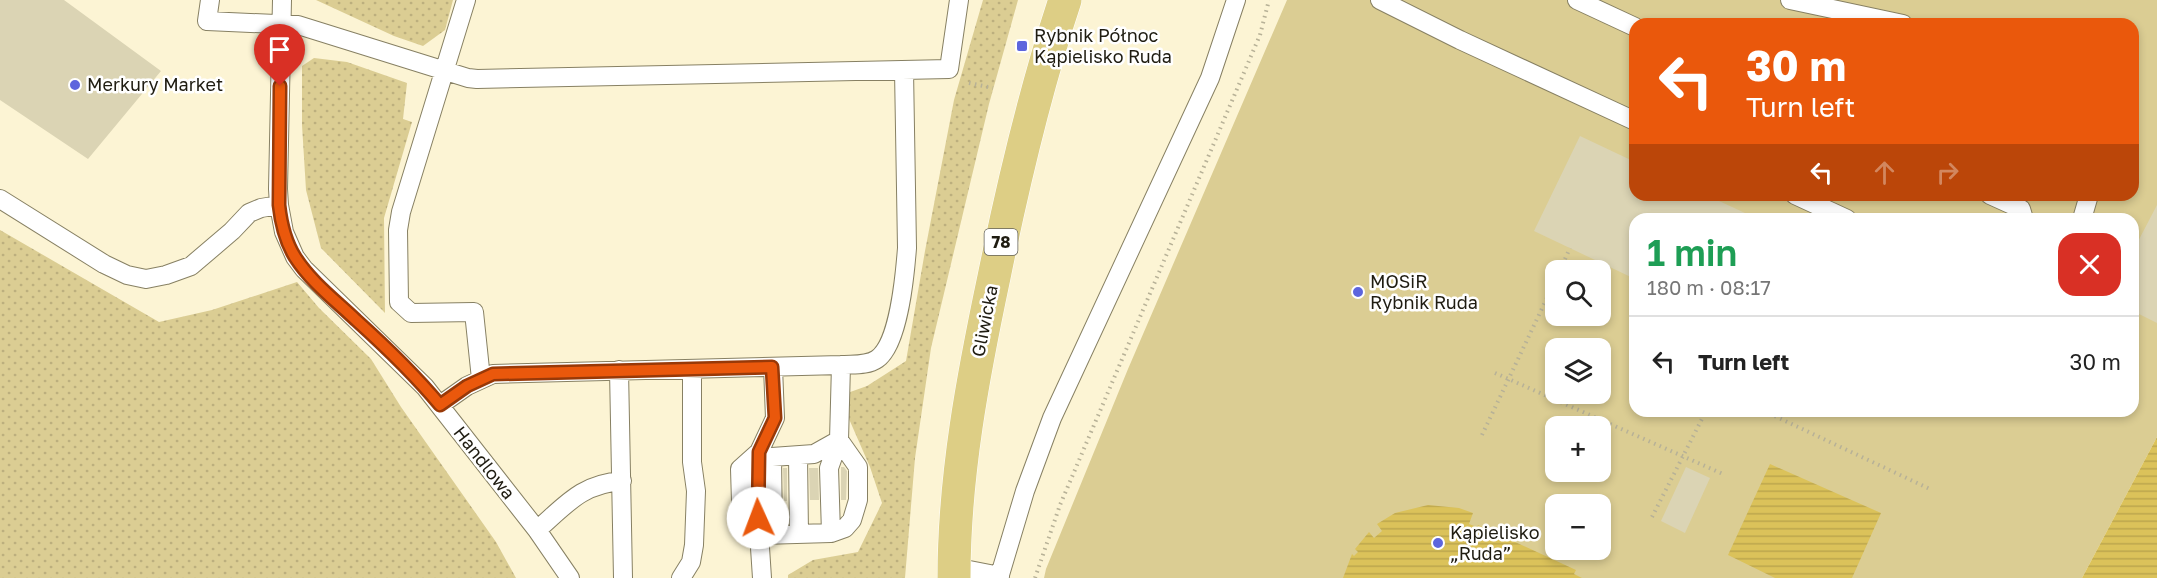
<!DOCTYPE html>
<html lang="en">
<head>
<meta charset="utf-8">
<style>
  body { margin:0; font-family:"Golos Text",sans-serif; background:#f6f6f6; color:#222; height:100vh; display:flex; flex-direction:column; font-size:22px; white-space:nowrap }
  * { box-sizing:border-box; margin:0 }
  p { font-size:20px; color:#767676 }
  .icon { flex:none; width:33px; height:33px; fill:none; stroke:currentColor; stroke-width:2; stroke-linecap:round; stroke-linejoin:round }
  .map { position:relative; flex:1; overflow:hidden }
  .panel { position:absolute; left:1629px; top:213px; width:510px; height:204px; display:flex; flex-direction:column; background:#fff; border-radius:18px; box-shadow:0 3px 9px #0003 }
  .panel>* { flex:none }
  .guide { position:absolute; left:1629px; top:18px; width:510px; height:183px; border-radius:18px; box-shadow:0 3px 9px #0003; background:#ea580c; color:#fff; overflow:hidden }
  .buttons { position:absolute; left:1545px; top:260px; display:grid; gap:12px }
  .buttons a { display:grid; place-items:center; width:66px; height:66px; border-radius:12px; background:#fff; box-shadow:0 3px 9px #0003; font-size:30px }
  .pin { position:absolute; display:grid; place-items:center; width:51px; height:51px; color:#fff; margin:-62px -26px; border-radius:50% 50% 50% 0; rotate:-45deg; box-shadow:0 0 6px #0007 }
  .pin .icon { rotate:45deg }
  .me { position:absolute; width:66px; margin:-33px; rotate:358deg; stroke-linejoin:round; filter:drop-shadow(0 0 4px #0008) }
  .turn { display:flex; align-items:center; gap:21px; height:126px; padding:0 18px; font-size:27px }
  .turn .icon { width:78px; height:78px; stroke-width:2.5 }
  .turn b { display:block; font-size:42px; line-height:51px }
  .lanes { display:flex; align-items:center; height:57px; padding:0 18px; background:#0003; justify-content:center; gap:30px; direction:ltr }
  .lanes .off { opacity:.35 }
  .round { display:grid; place-items:center; flex:none; width:63px; height:63px; border-radius:18px; background:#f6f6f6 }
  .overview { display:flex; align-items:center; justify-content:space-between; height:102px; padding:0 18px }
  h1 { font-size:36px; font-weight:600; line-height:45px; color:#1e9e55 }
  ul { padding:0; list-style:none }
  li { display:flex; align-items:center; gap:18px; height:90px; padding:0 18px; border-top:2px solid #e0e0e0 }
  li div { flex:1 }
  li b { display:block; font-size:22px }
  li em { font-style:normal }
  .map>svg:first-child { display:block }
  .grass { fill:url(#grass-dots) }
  .garden { fill:#dbcd93; fill-rule:evenodd }
  .water { fill:url(#water-rules) }
  .building { fill:#dbd4b4 }
  .lines { fill:none; stroke-linecap:round; stroke-linejoin:round }
  .service-casing { stroke:#878063; stroke-width:20 }
  .primary-casing { stroke:#fff; stroke-width:34 }
  .path { stroke:#b7b197; stroke-width:4; stroke-dasharray:1.5 4.5; stroke-linecap:butt }
  .service { stroke:#fff; stroke-width:18 }
  .primary { stroke:#ddce85; stroke-width:33 }
  .route-casing { stroke:#983908; stroke-width:15 }
  .route { stroke:#ea580c; stroke-width:10 }
  .poi-dot { fill:#5d65dd; stroke:#fff; stroke-width:2 }
  .labels { text-anchor:middle; stroke-width:5; stroke-linejoin:round; paint-order:stroke }
  .shield { fill:#fff; stroke:#626058; stroke-width:1.5 }
  .shield-label { font-size:16px; font-weight:bold; fill:#1f1c11 }
  .poi-label { font-size:18px; fill:#1f1c11; stroke:#fff; text-anchor:start }
  .street-label { font-size:18px; fill:#1f1c11; stroke:#fff }
</style>
</head>
<body>
<div class="map">
<svg width="2157" height="578" viewBox="0 0 2157 578">
  <defs>
    <pattern id="grass-dots" width="8" height="8" patternUnits="userSpaceOnUse" patternTransform="scale(1.5)"><rect width="8" height="8" fill="#dbcd93"/><path d="M2 2h.1M6 6h.1" fill="none" stroke="#bcaf7e" stroke-width="1.8" stroke-linecap="round"/></pattern>
    <pattern id="water-rules" width="6" height="5" patternUnits="userSpaceOnUse" patternTransform="scale(1.5)"><rect width="6" height="5" fill="#dbc25a"/><path d="M0 2.5h6" fill="none" stroke="#bca64d"/></pattern>
  </defs>
  <rect width="100%" height="100%" fill="#fcf4d4"/>
  <path class="grass" d="M316 0H453L445 30 423 46 394 36Z
    M983 0H1018L989 104 931 348 915 458 905 578H788V575L813 560 858 552 882 503 870 467 839 396 867 386 906 361 925 251 954 100Z
    M314 58 347 62 407 83 403 119 412 122 384 218 385 313 321 248 306 190 302 125V66Z
    M0 230 159 322 212 310 297 282 319 308 371 359 401 407 496 542 516 578H0Z"/>
  <path class="garden" d="M1287 0H2157V437L2082 578H1044L1046 569 1128 369ZM1635 24H2133V195H1635ZM1635 219H2133V411H1635ZM1556 270H1600V315H1556ZM1556 348H1600V393H1556ZM1556 426H1600V471H1556ZM1556 504H1600V549H1556Z"/>
  <path class="water" d="M2157 437V578H2082Z
    M1770 464 1881 513 1852 578H1775L1728 555Z
    M1428 505 1459 508 1473 513 1469 524 1477 527 1478 525 1576 570 1574 574 1582 578H1343L1352 554 1354 556 1358 552 1355 549 1369 532 1374 538 1382 531 1377 524 1395 513Z"/>
  <path class="building" d="M0 0H64L161 71 88 159 0 100Z
    M1580 136 1635 162V195H1706L1758 219H1635V279L1534 231Z
    M2157 205V323L2133 311V251Z
    M841 467H844L847 471 846 500H841Z
    M1686 467 1710 478 1685 533 1661 521Z
    M783 468H787V501H784Z
    M809 468H818L819 500H810Z"/>
  <g class="lines">
    <defs>
      <path id="service" d="M210 0 207 21 298 25 468 78 477 79 949 69 959 0
        M282 0 278 189 279 205 284 232 295 257 304 269 425 387 537 530 570 578
        M466 0 401 212 398 230 399 302 411 313 474 312 481 379
        M1380 0 1460 40 1635 121
        M1577 0 1635 27
        M1790 0 1903 24
        M1795 195 1847 219
        M1990 195 2021 209 2024 219
        M0 199 104 264 127 275 146 279 166 275 191 266 232 231 249 213 261 208 279 205
        M2082 219 2089 195
        M619 370 623 578
        M440 405 467 386 493 374 841 365C853 364 867 366 877 359 899 344 905 274 907 248L904 70
        M759 452 740 469 741 502 759 535 831 533 845 528 852 520 858 500V467L839 440 814 454 772 457 773 534
        M798 456 799 534
        M537 530C566 505 581 484 622 481
        M831 533 829 468 839 440 841 365
        M954 567 1000 576
        M681 578 691 562 694 545 696 491 692 462V369
        M762 578 757 502 758 469 759 452 775 418 773 367
        M999 578 1025 491 1052 418 1210 78 1236 0"/>
      <path id="primary" d="M954 578C954 476 973 376 994 277 1013 184 1035 90 1065 0"/>
    </defs>
    <use href="#service" class="service-casing"/>
    <use href="#primary" class="primary-casing"/>
    <path class="path" d="M969 83 993 88
      M1560 270 1570 248
      M1495 373 1723 474
      M1764 411 1932 490
      M1482 435 1556 279
      M1652 517 1706 411
      M1035 578 1060 505 1260 35 1269 0"/>
    <use href="#service" class="service"/>
    <use href="#primary" class="primary"/>
  </g>
  <g class="lines">
    <defs>
      <path id="route" d="M280 86 279 205C281 223 285 241 295 257 311 282 335 300 356 320 386 347 414 374 440 405L467 386 493 374 772 367 775 418 759 452 758 518"/>
    </defs>
    <use href="#route" class="route-casing"/>
    <use href="#route" class="route"/>
  </g>
  <g class="poi-dot">
    <rect x="1016" y="40" width="12" height="12" rx="3"/>
    <circle cx="75" cy="85" r="6"/>
    <circle cx="1358" cy="292" r="6"/>
    <circle cx="1438" cy="543" r="6"/>
  </g>
  <g class="labels">
    <rect class="shield" x="984.5" y="229" width="33" height="26" rx="4.5"/>
    <g class="shield-label">
      <text x="1001" y="248">78</text>
    </g>
    <g class="poi-label">
      <text x="1034" y="42">Rybnik Północ<tspan x="1034" dy="21">Kąpielisko Ruda</tspan></text>
      <text x="87" y="91">Merkury Market</text>
      <text x="1370" y="288">MOSiR<tspan x="1370" dy="21">Rybnik Ruda</tspan></text>
      <text x="1450" y="539">Kąpielisko<tspan x="1450" dy="21">„Ruda”</tspan></text>
    </g>
    <g class="street-label">
      <text transform="translate(985 321) rotate(-79)" y="6">Gliwicka</text>
      <text transform="translate(484 463) rotate(52)" y="6">Handlowa</text>
    </g>
  </g>
</svg>
<div class="buttons">
<a><svg class="icon" aria-label="search" viewBox="0 0 24 24"><circle cx="10" cy="10" r="6"/><path d="M15 15l6 6"/></svg></a>
<a><svg class="icon" aria-label="layers" viewBox="0 0 24 24"><path d="M12 4l9 5-9 5-9-5zM3 14l9 5 9-5"/></svg></a>
<a>+</a>
<a>−</a>
</div>
<div class="pin" style="left:280px;top:86px;background:#d93025"><svg class="icon" aria-label="arrive" viewBox="0 0 24 24"><path d="M6 21V4h12l-3 4 3 4H6"/></svg></div>
<svg class="me" style="left:758px;top:518px" viewBox="-20 -20 40 40"><circle r="19" fill="#fff"/><path d="M0-13L10 11 0 6-10 11z" fill="#ea580c"/></svg>
<div class="guide">
<div class="turn"><svg class="icon" aria-label="left" viewBox="0 0 24 24"><path d="M17 20v-9H6M10 6l-5 5 5 5"/></svg><div><b>30 m</b>Turn left</div></div>
<div class="lanes"><svg class="icon" aria-label="left" viewBox="0 0 24 24"><path d="M17 20v-9H6M10 6l-5 5 5 5"/></svg><svg class="icon off" aria-label="ahead" viewBox="0 0 24 24"><path d="M12 20V5M6 11l6-6 6 6"/></svg><svg class="icon off" aria-label="right" viewBox="0 0 24 24"><path d="M7 20v-9h11M14 6l5 5-5 5"/></svg></div>
</div>
<section class="panel">
<div class="overview"><div><h1>1 min</h1><p>180 m · 08:17</p></div><a class="round" style="background:#d93025;color:#fff"><svg class="icon" aria-label="close" viewBox="0 0 24 24"><path d="M6 6l12 12M18 6L6 18"/></svg></a></div>
<ul>
<li><svg class="icon" aria-label="left" viewBox="0 0 24 24"><path d="M17 20v-9H6M10 6l-5 5 5 5"/></svg><div><b>Turn left</b></div><em>30 m</em></li>
</ul>
</section>
</div>
</body>
</html>
